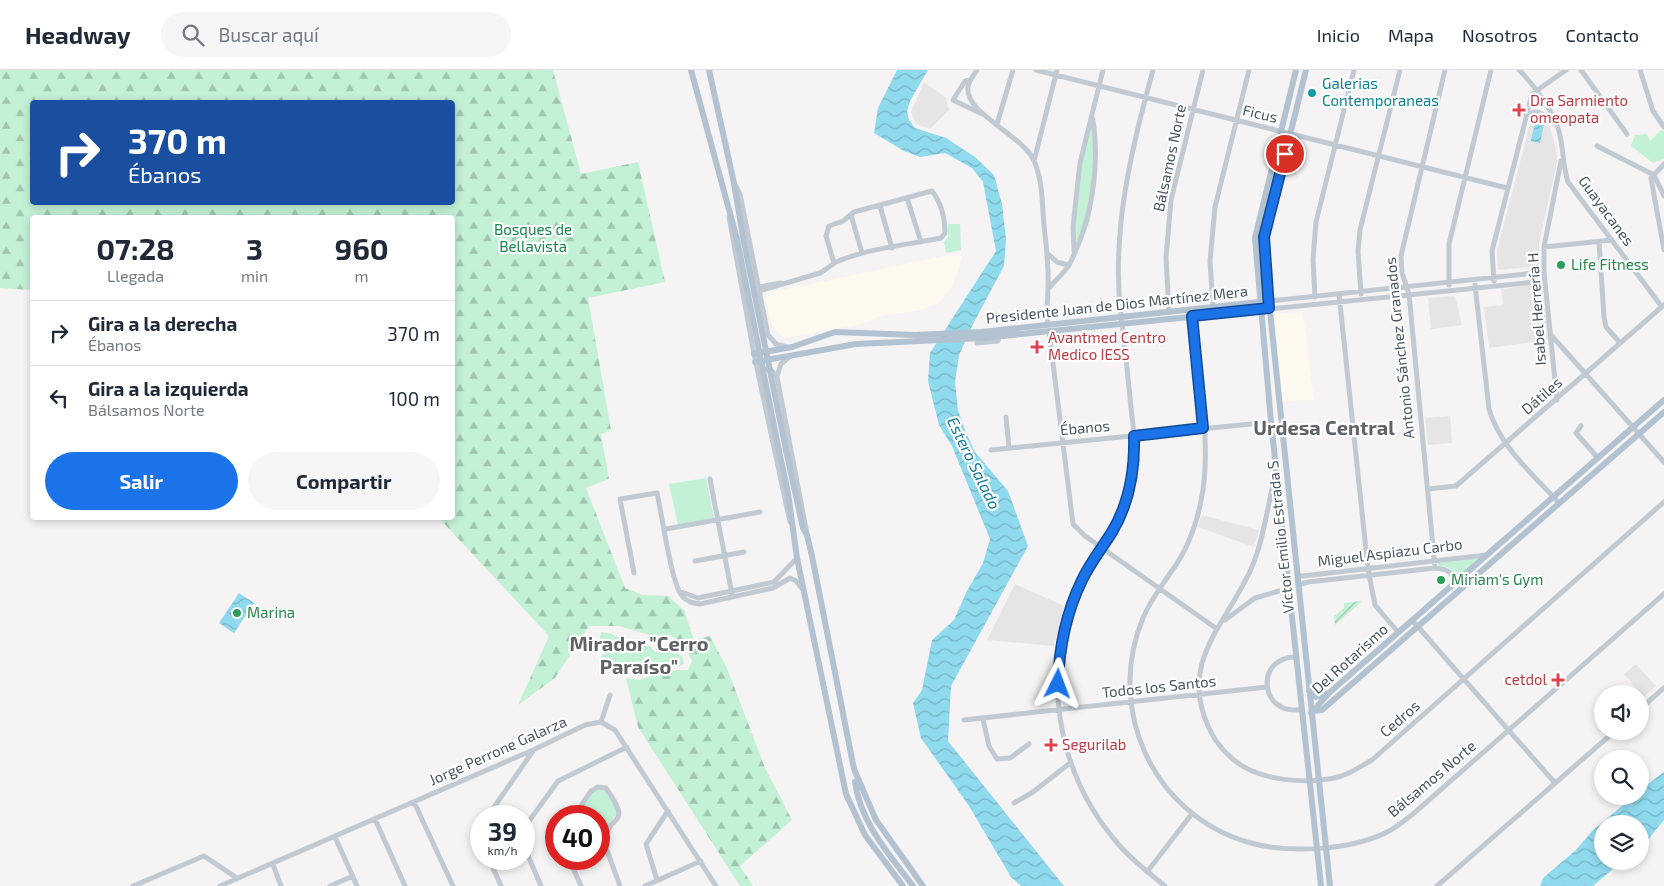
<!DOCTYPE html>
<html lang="es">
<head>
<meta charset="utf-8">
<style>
  body { margin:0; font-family:"Exo 2",sans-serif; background:#f6f6f7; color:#1f2937; height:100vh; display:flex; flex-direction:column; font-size:19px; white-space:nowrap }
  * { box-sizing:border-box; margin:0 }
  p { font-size:16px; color:#747a83 }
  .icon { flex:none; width:28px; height:28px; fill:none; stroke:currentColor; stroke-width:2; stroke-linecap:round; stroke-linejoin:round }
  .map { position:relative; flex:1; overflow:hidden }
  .side { position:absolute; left:30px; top:145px; width:425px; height:305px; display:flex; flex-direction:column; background:#fff; border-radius:5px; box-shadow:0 2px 8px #0003 }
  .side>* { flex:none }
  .guide { position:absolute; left:30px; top:30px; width:425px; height:105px; border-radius:5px; box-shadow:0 2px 8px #0003; background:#1a4fa0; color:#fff; overflow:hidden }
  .tools { position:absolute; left:1594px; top:615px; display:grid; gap:10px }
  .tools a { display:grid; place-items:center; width:55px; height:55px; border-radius:50%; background:#fff; box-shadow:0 2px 8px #0003; font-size:25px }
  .speed { position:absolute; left:470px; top:735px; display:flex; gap:10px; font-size:25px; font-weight:700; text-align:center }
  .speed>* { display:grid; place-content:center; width:65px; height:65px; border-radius:50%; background:#fff; box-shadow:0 2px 8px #0003; line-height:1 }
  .speed small { font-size:12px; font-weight:400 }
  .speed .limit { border:8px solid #d22; background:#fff; color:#111 }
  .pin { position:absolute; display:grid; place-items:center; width:42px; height:42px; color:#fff; margin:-21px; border:2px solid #fff; border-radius:50%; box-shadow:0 1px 5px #0007 }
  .me { position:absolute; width:55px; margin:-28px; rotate:3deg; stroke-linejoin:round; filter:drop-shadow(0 0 4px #0008) }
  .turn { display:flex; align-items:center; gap:18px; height:105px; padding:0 15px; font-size:22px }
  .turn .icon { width:65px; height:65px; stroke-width:2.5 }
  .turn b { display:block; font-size:35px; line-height:42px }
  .eta { display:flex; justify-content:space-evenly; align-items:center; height:85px; text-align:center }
  .eta b { font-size:30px; font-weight:700; line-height:35px }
  .primary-button { display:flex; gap:10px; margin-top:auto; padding:10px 15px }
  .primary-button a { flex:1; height:58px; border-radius:30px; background:#1a73e8; color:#fff; font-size:20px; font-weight:700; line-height:58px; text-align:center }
  .primary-button a+a { background:#f6f6f7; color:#1f2937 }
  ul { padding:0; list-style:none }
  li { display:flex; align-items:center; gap:15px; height:65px; padding:0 15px; border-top:1px solid #e0e1e3 }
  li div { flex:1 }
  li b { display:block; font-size:19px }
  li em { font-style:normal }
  header { display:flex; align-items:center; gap:30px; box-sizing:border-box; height:70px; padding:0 25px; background:#fff; border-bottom:1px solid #e0e1e3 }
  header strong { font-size:24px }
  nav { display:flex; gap:28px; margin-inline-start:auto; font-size:18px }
  .search { width:350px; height:45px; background:#f6f6f7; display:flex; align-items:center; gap:12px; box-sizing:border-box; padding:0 18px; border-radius:28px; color:#747a83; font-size:19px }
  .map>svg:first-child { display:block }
  .commercial { fill:#fdf9ef }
  .education { fill:#e6e4e5 }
  .forest { fill:url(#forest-firs); fill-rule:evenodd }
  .park { fill:#c3f1d5 }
  .garden { fill:url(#garden-furrows) }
  .water { fill:url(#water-waves) }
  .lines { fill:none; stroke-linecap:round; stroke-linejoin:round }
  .minor { stroke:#c1cad2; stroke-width:5 }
  .major { stroke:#b3c2d1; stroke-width:6 }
  .major-bridge { stroke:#b3c2d1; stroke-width:6 }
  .route-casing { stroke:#114b97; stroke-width:12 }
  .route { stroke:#1a73e8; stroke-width:9 }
  .culture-dot { fill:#0f9aa8; stroke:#fff; stroke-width:2 }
  .health-dot { fill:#e0444e; stroke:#fff; stroke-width:2 }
  .leisure-dot { fill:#2e9e5b; stroke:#fff; stroke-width:2 }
  .labels { text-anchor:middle; stroke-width:4.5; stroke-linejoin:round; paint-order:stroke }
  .culture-label { font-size:15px; fill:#0d838f; stroke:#fff; text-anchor:start }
  .health-label { font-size:15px; fill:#be3a42; stroke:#fff; text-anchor:start }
  .street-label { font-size:15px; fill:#4a5661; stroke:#fff }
  .park-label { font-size:15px; fill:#17864f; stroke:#fff }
  .leisure-label { font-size:15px; fill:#27864d; stroke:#fff; text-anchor:start }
  .water-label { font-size:16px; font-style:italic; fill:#0c7c9b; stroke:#fff }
  .district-label { font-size:20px; font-weight:bold; fill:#5f6368; stroke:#fff }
</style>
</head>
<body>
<header>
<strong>Headway</strong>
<div class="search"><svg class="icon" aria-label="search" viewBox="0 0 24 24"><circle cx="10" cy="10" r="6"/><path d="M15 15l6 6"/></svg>Buscar aquí</div>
<nav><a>Inicio</a><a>Mapa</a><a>Nosotros</a><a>Contacto</a></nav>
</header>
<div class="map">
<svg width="1664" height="816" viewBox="0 0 1664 816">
  <defs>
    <pattern id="forest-firs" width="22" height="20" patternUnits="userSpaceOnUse" patternTransform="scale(1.25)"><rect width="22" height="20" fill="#c3f1d5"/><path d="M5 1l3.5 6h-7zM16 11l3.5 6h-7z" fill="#a0c6b0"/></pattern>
    <pattern id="garden-furrows" width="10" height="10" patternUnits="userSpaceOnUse" patternTransform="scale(1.25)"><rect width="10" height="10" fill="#c3f1d5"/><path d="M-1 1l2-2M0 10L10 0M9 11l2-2" fill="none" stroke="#a0c6b0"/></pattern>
    <pattern id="water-waves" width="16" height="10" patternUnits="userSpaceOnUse" patternTransform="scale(1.25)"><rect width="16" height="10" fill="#90daee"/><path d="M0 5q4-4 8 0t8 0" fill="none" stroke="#78b4c4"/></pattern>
  </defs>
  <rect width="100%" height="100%" fill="#f5f3f3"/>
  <path class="commercial" d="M962 182 959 199 952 216 938 234 917 241 881 246 858 255 784 268 772 256 766 230 768 223Z
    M1303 242 1314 330 1283 331 1274 244Z"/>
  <path class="education" d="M924 12 946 28 949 40 930 59 916 54 911 42Z
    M1532 46 1544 49 1549 55 1556 77 1557 92 1539 173 1540 196 1498 200 1497 181Z
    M1542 214 1549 270 1489 278 1484 237 1503 235 1501 219Z
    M1455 226 1462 255 1431 259 1428 228Z
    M1450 346 1452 373 1428 375 1425 348Z
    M1202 445 1259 460 1254 477 1198 457Z
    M1015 514 1064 536 1054 576 987 570Z
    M1636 594 1656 616 1644 627 1624 604Z"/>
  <path class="forest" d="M0 0H553L581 104 638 92 665 212 588 228 611 360 601 364 609 409 586 418 625 518 643 525 668 526 684 540 694 570 710 566 727 598 765 698 792 750 740 796 753 816H740L638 657 626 608 639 610 665 601 688 600 692 591 684 576 671 565 660 568 619 556H589L555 608 518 635 549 566 439 448H452V148H32V220L0 218ZM32 32H452V132H32Z"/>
  <path class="park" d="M1093 46 1097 78 1090 151 1076 183 1074 170 1084 78Z
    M1661 60 1664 61V89L1653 93 1631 76 1635 65 1647 64 1650 71Z
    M948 154H960L961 180 946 183 944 172 948 167Z
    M706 408 714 448 678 455 669 414Z
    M1478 488 1457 510C1453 500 1450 496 1438 496V493Z
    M601 562 612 564 624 571 650 576 655 582H676L683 587 684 594 678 597 671 596 644 604 631 600 614 602 601 586 606 583 604 575 599 573Z
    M598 718 605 720 618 738V742L599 767 602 784 599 786V746H576L591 722Z"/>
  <path class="garden" d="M1362 531 1335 555 1334 546 1344 538V533Z"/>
  <path class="water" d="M897 0H928L910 31 907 41 909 50 915 58 946 68 975 87 994 105 1002 134 1006 169 1004 196 973 254 959 285 955 312 958 340 966 363 975 382 1008 421 1028 476 951 616 948 671 1064 816H1021L1011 807 969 736 921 668 913 633 922 620 932 570 954 550 967 521 983 493 990 469 952 376 939 355 928 311 930 283 996 181 983 112 972 98 945 83 920 87 904 81 874 63 878 38Z
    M1535 53 1544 55 1540 73 1531 71Z
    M239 523 254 533 234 563 219 553Z
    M1664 702V750L1641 778 1640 754H1602V791H1622L1593 816H1540L1543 808 1576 780 1593 760 1634 726H1640V720Z"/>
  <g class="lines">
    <path class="minor" d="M977 0C974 5 969 10 968 17 964 43 1023 65 1034 91 1043 111 1042 134 1044 155 1046 176 1049 196 1048 216 1048 229 1046 240 1048 254
      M1036 0 1507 118
      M1153 0C1131 80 1111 163 1121 246 1125 277 1128 307 1131 338 1133 355 1136 373 1134 390 1130 444 1105 465 1082 509 1038 596 1055 702 1119 775 1133 791 1149 803 1165 816
      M1519 0C1532 12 1553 42 1558 58 1564 76 1562 94 1568 112L1662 237
      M1581 0 1627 64
      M1640 0 1653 41 1664 57
      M971 9 965 11 953 30 982 44
      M1526 45C1538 37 1545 46 1554 53
      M997 54 1013 0
      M1597 76 1654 105 1664 126
      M1034 91 1057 0
      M1664 94 1651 108 1664 180
      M736 116 740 124 768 265 776 274 787 277
      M907 128 921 172
      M880 136 892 178
      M851 145 862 183
      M729 147 754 284 790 452
      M1599 171 1604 247 1606 257 1620 273
      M1544 177 1612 170
      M1074 181 1073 157 1080 93 1103 0
      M1048 184 1057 192 1068 195
      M1494 211 1492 181 1532 24 1566 0
      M1449 215V174L1491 0
      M1475 215 1489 339C1500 377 1533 404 1559 433
      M758 217 781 213
      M1049 218C1055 211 1064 203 1069 195 1092 151 1100 98 1093 49
      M759 221 820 203C826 200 831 195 836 192 869 178 906 175 941 168L945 163C945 148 942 134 932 121L854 142 843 151 829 156 826 166 834 193
      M1339 224 1368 499 1375 535 1398 562
      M1361 224 1358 181 1360 160 1400 0
      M1315 227 1313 189 1316 152 1354 0
      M1269 231 1544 202
      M1213 237 1210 191 1215 137 1249 0
      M1269 239 1545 211
      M1169 241 1166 188 1171 130 1203 0
      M1192 246C1197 305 1213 374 1201 431 1196 456 1186 482 1171 502 1161 517 1150 531 1143 548 1105 639 1153 744 1247 772 1289 784 1353 781 1391 760 1399 755 1406 749 1413 744L1664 524
      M1049 261 1073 454 1085 466 1217 559
      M1551 265 1664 392
      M977 273 998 271 999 266
      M761 303 765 299 771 300 777 307 807 464
      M777 306 781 294 789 287
      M1557 330 1544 202V177L1561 91
      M1006 347 1009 378
      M1581 356 1576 363 1598 388
      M991 380 1271 352
      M710 409 732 524
      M1277 412 1272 419C1266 446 1262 474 1251 499 1226 555 1179 591 1208 656 1216 675 1233 693 1252 701 1278 712 1324 715 1349 703 1357 699 1365 694 1372 690L1664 432
      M1428 419 1456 416 1664 235
      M666 459 760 442
      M695 491 744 482
      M1435 498 1409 224 1402 203 1401 186 1445 0
      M634 503 620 429 657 423C662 445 671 512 682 526 687 532 693 533 700 534L773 518 790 508 796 511 803 520
      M1297 505 1303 506 1486 485
      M1298 515 1308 512 1435 498C1446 499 1457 502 1451 516
      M679 521 698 528 774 512 797 488
      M1225 550 1255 528 1279 521
      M1412 550 1555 713
      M1297 587C1253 586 1260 648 1302 639
      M1640 639 1664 618
      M983 649 989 676 997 689 1010 688 1029 674
      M964 650 1267 617
      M601 652 610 625
      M414 732 453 816
      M1014 733 1033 722 1070 693
      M488 746 533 681
      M574 746 591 721 598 717 606 718C634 758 608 742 604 772L620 816
      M375 749 405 816
      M524 758 558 711 627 677
      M481 761V769
      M335 767 357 816
      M524 776 541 816
      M489 789 501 816
      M569 789 581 816
      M274 797 281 816
      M1147 802 1191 745
      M657 810 646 774 668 741
      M133 816 204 786 237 808
      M220 816 533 680 585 655 601 652 615 660 716 816
      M330 816 353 806
      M645 816 701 791
      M1437 816 1615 661"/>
    <path class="major" d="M691 0 737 169
      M709 0 734 113 743 167
      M1296 0 1255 168 1271 352 1321 816
      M1306 0 1263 174 1330 816
      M754 284 792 277 835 262 915 265 982 262 1269 231
      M755 292 856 274 982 268 1269 239
      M786 380 803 458 807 465 812 486 854 699 876 750 923 816
      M779 381 788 423 797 488 846 724 865 765 903 816
      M1309 621 1316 627 1328 623
      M1312 641 1322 640 1664 342
      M1311 643 1329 623 1664 330
      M855 712C861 754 889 784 913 816"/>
    <path class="major-bridge" d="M743 167 786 380
      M737 169 779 381"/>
  </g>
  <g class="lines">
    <defs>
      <path id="route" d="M1058 614C1059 577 1066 543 1082 510 1090 493 1102 478 1112 462 1130 432 1135 400 1134 366L1203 358 1192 246 1269 238 1264 167 1285 84"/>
    </defs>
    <use href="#route" class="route-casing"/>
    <use href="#route" class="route"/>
  </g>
  <circle class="culture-dot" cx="1312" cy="23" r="5"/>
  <g class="health-dot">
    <path d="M1516.5 32.5h5v5h5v5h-5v5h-5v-5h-5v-5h5z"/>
    <path d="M1034.5 269.5h5v5h5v5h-5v5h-5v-5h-5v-5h5z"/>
    <path d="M1555.5 602.5h5v5h5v5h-5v5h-5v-5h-5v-5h5z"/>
    <path d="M1048.5 667.5h5v5h5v5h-5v5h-5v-5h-5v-5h5z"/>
  </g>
  <g class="leisure-dot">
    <circle cx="1561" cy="195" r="5"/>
    <circle cx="1441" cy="510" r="5"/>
    <circle cx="237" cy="543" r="5"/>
  </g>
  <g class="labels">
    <g class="culture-label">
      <text x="1322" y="19">Galerias<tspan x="1322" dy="17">Contemporaneas</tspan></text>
    </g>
    <g class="health-label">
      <text x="1530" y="36">Dra Sarmiento<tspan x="1530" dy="17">omeopata</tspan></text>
      <text x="1048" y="273">Avantmed Centro<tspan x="1048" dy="17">Medico IESS</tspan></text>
      <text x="1547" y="615" text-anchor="end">cetdol</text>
      <text x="1062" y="680">Segurilab</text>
    </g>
    <g class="street-label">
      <text transform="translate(1260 44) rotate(13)" y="5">Ficus</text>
      <text transform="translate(1170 88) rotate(-78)" y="5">Bálsamos Norte</text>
      <text transform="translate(1606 141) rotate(54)" y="5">Guayacanes</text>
      <text transform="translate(1117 235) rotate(-6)" y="5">Presidente Juan de Dios Martínez Mera</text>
      <text transform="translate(1537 239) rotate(-94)" y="5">Isabel Herrería H</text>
      <text transform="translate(1400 278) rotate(-96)" y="5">Antonio Sánchez Granados</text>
      <text transform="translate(1542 326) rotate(-41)" y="5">Dátiles</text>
      <text transform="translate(1085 358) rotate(-5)" y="5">Ébanos</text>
      <text transform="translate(1281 467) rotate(-96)" y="5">Víctor Emilio Estrada S</text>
      <text transform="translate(1390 483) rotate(-7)" y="5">Miguel Aspiazu Carbo</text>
      <text transform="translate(1350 589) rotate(-42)" y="5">Del Rotarismo</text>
      <text transform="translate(1159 617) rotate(-6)" y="5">Todos los Santos</text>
      <text transform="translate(1400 649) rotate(-41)" y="5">Cedros</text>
      <text transform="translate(498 681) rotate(-24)" y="5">Jorge Perrone Galarza</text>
      <text transform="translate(1432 709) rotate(-40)" y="5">Bálsamos Norte</text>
    </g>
    <g class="park-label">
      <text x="533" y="165">Bosques de<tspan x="533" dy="17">Bellavista</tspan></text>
    </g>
    <g class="leisure-label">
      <text x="1571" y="200">Life Fitness</text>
      <text x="1451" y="515">Miriam's Gym</text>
      <text x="247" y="548">Marina</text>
    </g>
    <g class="water-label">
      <text transform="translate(974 393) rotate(64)" y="6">Estero Salado</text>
    </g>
    <g class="district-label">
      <text x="1324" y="365">Urdesa Central</text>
      <text x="639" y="581">Mirador "Cerro<tspan x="639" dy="23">Paraíso"</tspan></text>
    </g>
  </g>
</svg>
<div class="tools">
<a><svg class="icon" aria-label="sound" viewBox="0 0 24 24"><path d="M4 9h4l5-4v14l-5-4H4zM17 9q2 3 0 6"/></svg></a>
<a><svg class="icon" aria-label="search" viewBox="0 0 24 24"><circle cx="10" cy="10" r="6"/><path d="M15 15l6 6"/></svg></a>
<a><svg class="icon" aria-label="layers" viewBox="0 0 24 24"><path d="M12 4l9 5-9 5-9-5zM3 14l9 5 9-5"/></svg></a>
</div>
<div class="speed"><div>39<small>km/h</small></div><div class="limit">40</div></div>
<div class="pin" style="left:1285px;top:84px;background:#d93025"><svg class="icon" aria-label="arrive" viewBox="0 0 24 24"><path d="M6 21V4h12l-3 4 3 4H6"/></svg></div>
<svg class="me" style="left:1058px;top:614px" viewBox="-20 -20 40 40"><path d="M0-17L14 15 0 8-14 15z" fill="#1a73e8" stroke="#fff" stroke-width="4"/></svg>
<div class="guide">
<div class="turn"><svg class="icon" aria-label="right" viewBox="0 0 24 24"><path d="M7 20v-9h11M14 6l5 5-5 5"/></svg><div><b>370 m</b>Ébanos</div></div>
</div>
<section class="side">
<div class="eta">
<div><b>07:28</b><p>Llegada</p></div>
<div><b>3</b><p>min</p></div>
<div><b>960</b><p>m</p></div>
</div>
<ul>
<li><svg class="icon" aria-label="right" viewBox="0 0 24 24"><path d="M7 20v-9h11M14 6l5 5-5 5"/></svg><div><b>Gira a la derecha</b><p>Ébanos</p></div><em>370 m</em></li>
<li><svg class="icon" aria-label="left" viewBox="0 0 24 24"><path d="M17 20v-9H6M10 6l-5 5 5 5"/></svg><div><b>Gira a la izquierda</b><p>Bálsamos Norte</p></div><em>100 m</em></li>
</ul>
<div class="primary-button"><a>Salir</a><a>Compartir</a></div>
</section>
</div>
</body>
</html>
